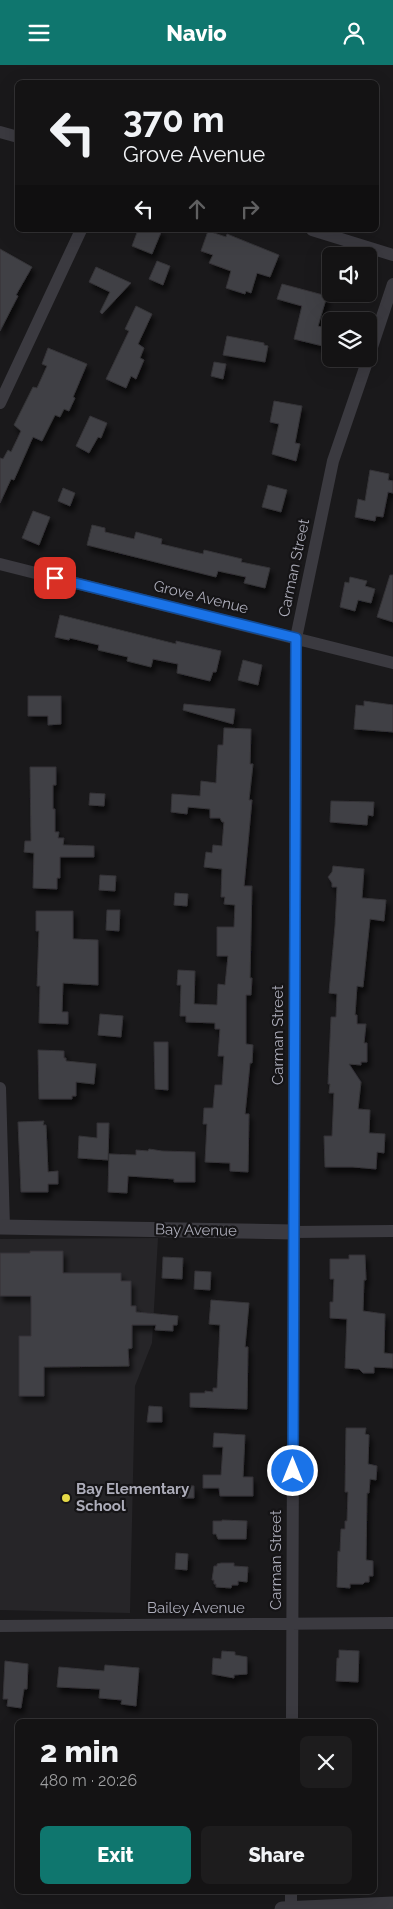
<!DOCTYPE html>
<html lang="en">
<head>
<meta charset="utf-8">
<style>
  body { margin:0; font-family:Raleway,sans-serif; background:#1d1c1d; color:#f1f3f6; height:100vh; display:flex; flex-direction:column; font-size:19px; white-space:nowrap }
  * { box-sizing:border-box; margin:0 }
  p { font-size:16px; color:#9d9ea0 }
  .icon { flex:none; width:28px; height:28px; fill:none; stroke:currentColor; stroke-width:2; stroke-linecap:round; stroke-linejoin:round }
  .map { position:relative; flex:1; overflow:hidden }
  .drawer { position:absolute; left:15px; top:1654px; width:362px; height:175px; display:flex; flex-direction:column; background:#141314; border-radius:8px; box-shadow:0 5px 20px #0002,0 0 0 1px #333234 }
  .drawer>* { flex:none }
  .top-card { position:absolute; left:15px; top:15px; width:364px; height:152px; border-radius:8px; box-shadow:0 5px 20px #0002,0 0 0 1px #333234; background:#141314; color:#f1f3f6; overflow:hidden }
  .buttons { position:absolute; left:322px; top:182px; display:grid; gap:10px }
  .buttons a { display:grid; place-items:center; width:55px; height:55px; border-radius:8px; background:#141314; box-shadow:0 5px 20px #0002,0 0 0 1px #333234; font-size:25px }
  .pin { position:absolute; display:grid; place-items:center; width:42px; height:42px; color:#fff; margin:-21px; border-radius:10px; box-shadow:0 2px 8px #0006 }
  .me { position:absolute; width:55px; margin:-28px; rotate:0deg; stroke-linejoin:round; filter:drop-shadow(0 0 4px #0008) }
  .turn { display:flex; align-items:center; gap:18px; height:105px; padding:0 25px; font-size:22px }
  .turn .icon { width:65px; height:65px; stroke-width:2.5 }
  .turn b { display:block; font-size:35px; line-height:42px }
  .lanes { display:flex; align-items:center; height:48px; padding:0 25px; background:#0003; justify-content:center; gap:25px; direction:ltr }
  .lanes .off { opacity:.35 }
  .round { display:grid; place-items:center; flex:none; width:52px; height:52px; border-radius:8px; background:#1d1c1d }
  .overview { display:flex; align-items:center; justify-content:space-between; height:85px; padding:0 25px }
  h1 { font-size:30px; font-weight:800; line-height:38px }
  .primary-button { display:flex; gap:10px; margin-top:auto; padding:10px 25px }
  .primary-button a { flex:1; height:58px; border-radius:8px; background:#0f766e; color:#fff; font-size:20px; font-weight:800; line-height:58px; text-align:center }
  .primary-button a+a { background:#1d1c1d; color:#f1f3f6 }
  header { display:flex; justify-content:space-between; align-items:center; height:65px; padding:0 25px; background:#0f766e; color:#fff; font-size:22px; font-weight:800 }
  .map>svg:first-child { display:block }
  .built { fill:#262528 }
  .building { fill:#414145; stroke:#343337; filter:url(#shadow) }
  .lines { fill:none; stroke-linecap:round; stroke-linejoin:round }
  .minor { stroke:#3b3a40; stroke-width:12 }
  .tertiary { stroke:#3b3a40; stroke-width:15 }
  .route-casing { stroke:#114b97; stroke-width:12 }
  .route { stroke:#1a73e8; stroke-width:9 }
  .poi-dot { fill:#e5d947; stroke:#151416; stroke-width:2 }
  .labels { text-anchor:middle; stroke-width:4.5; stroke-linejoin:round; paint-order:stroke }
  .street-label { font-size:15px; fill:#adadba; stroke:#151416 }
  .poi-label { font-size:15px; font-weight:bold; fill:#adadba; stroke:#151416; text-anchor:start }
</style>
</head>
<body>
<header><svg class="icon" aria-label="menu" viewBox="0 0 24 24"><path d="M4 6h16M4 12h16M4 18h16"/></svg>Navio<svg class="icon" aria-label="person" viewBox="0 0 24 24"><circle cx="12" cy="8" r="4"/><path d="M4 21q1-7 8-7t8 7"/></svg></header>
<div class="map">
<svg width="393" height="1844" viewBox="0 0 393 1844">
  <defs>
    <filter id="shadow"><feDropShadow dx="3" dy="5.5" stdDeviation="2.5" flood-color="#0009"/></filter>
  </defs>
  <rect width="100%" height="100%" fill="#1a191b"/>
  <path class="built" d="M158 1173 152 1278 135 1321 130 1548 0 1545V1174Z"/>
  <path class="building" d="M138 165H162L152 189 132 181Z
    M208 166 226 172 227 169 279 190 270 212 257 208 251 228 246 226 245 229 226 223 231 206 209 198 213 190 201 186Z
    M0 184 32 202 16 230 18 231 0 266Z
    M157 196 170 201 163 220 149 214Z
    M96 202 131 218 102 249 100 247 110 227 89 217Z
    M282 219 327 231 318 261 331 265V283L294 274 302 241 277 234Z
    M136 241 152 249 138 279 144 283 140 293 144 295 136 314 131 311 126 323 106 314 129 266 125 264Z
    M227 271 264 278V280L268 281 265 297 223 290Z
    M48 283 87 299 73 332 75 333 69 346 64 344 60 352 55 350 42 376 33 372 14 415 11 414 0 438V393L3 394 8 385 11 387 21 366 14 360 33 322 37 323 47 301 42 299Z
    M214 297 226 299 223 314 211 311Z
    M274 336 302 341 295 378 300 379 296 396 272 389 279 359 270 357Z
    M90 351 107 358 101 373 98 372 89 388 76 381Z
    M370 405 389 409 388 415 393 416V428L388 427 383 452 376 451 375 456 355 452 358 434 365 436Z
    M268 420 287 425 281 447 262 442Z
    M63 423 75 428 70 441 58 436Z
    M33 446 50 452 39 480 22 473Z
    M92 460 105 463V467L134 474 136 467 162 474 161 479 203 489 204 485 242 494 241 497 270 503 265 523 244 518 246 512 218 506 216 512 87 480Z
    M390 510H393V557L377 552Z
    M350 512 367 516 365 521 375 524 371 538 358 535 355 546 340 542 345 517 349 518Z
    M60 550 176 579V576L221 586 216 607H213L210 616 177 608 178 599 153 594 151 602 127 596 128 592 98 585 99 580 70 573 69 575 55 572Z
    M243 595 262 600 258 620 238 615Z
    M28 631H61V659L48 660V651H28Z
    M364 636 393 640V667L354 664 356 640 364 641Z
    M184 639 235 644 233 659 183 645Z
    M224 663 251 664 250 699H253L249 735H252L244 821H252L250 913H252L251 930H246V979L253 980 252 998H250L245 1049H249L248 1107 230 1106V1098L205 1097 207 1059H203L204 1043H213L215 1020H222L224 991H218L220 964H215V958L186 957V951H180L181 920H177L178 905 195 906 194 939 217 940 218 919 225 920 228 891H217V862H234L235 840 224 839 225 832H221L222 804 204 802 206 787 212 788 213 780 222 781 224 757H222L220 753H210V744L188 742 187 749 171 747 172 729 200 731 201 716 216 718 218 680H223Z
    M30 702H56V720H53V744H55V767H59L58 773H64L63 780 94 781V792H60V813H57V824L33 823 34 788 24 787 25 776H31Z
    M90 728 105 729 104 741 89 740Z
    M331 736 374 737 373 751 368 750 367 760 330 757Z
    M333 801 364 804 362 833 386 835 384 856 370 854 363 922 357 921 355 950H357V959H366L364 978H367V997H361V1000L349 999 361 1017 358 1044 370 1045 369 1068 385 1069 384 1088 377 1087 376 1104 353 1102H325L324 1071H332L334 1028H329L330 1019H328L331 952H336L337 929 329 928 335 861 337 822H332V818L328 812 332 807Z
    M100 810 116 811 115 826 99 825Z
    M175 828 188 829 187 841 174 840Z
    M107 845H120L119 866 106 865Z
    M36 846H73V874L98 875V920L63 918 62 947H68V959L39 958 40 921H37L39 866H36Z
    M100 949 123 951 121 972 98 970Z
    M154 977H168V1025L155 1024Z
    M38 985 64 986V993H66V996L96 999 94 1019 76 1017V1031H72V1034H39Z
    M44 1056 43 1060H46L48 1107 58 1106V1119H48V1127H21L18 1057Z
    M97 1058H109L108 1095 78 1093 79 1071 97 1073Z
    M149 1084 162 1086 195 1087V1117H174V1114L128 1111 127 1128 108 1127 109 1089 136 1090V1085L148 1086Z
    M30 1186H63V1208H121V1216H131V1241H136V1247L178 1251 177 1260H173V1266L155 1265 156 1260H132V1283L128 1284 129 1301 44 1302V1331H19V1271H31V1231H0V1188H30Z
    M349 1190H365L366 1215H364L363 1246 385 1249 384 1288 393 1289V1303L374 1302V1308H363L359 1304 345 1303 347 1254 330 1253V1237H333L334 1214H330V1194H349Z
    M163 1192 183 1193 182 1214 162 1213Z
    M195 1206 211 1207 210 1225 194 1224Z
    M211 1235 249 1238 245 1282H248L247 1344 190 1342V1328H205V1326L213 1327V1323H217L220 1260 209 1259Z
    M149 1341 162 1342V1357H147Z
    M346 1363H366L365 1369 369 1370 368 1399 377 1401 376 1415 370 1414 369 1428H367L366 1495 373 1496V1511H369V1517H365L363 1519H350V1523L337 1522 338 1486 340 1487 341 1464H345V1456H347L348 1427H345Z
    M214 1368 245 1370 243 1412H253V1431H220L219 1423H203V1410H221L223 1382H213Z
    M180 1420 194 1421V1433H180Z
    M222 1455 247 1456 246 1474H218L216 1469H213V1456H222Z
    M176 1488 188 1489 187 1505 175 1504Z
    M221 1498H234V1501L248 1502 247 1517 238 1516V1520H232L231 1523 216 1522V1519H214V1515H212L214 1501H217V1499Z
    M339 1585 359 1586 358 1617 336 1616 337 1593H339Z
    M222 1586 235 1587V1590L247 1592V1609L234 1610V1613L212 1609 213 1593 221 1594Z
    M5 1596 28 1599 27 1624H24L21 1643 7 1641 8 1634H3Z
    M105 1600 139 1603 136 1641 121 1639 122 1635 99 1633 100 1624 57 1622 59 1602 104 1606Z"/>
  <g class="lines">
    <path class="minor" d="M0 67 18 72
      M312 165 393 190
      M369 291 393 219
      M0 338 81 165
      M0 499 393 598
      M0 1023 4 1162
      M294 1167 393 1166
      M0 1561 393 1558
      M292 1656 296 573 333 396 368 294
      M291 1844V1826"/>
    <path class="tertiary" d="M0 1162 294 1167
      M282 1844 393 1839"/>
  </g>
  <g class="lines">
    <defs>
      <path id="route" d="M55 513 296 573 293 1406"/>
    </defs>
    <use href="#route" class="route-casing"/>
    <use href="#route" class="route"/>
  </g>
  <circle class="poi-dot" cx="66" cy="1433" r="5"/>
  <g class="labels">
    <g class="street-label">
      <text transform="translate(294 503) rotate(-78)" y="5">Carman Street</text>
      <text transform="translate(201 532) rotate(14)" y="5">Grove Avenue</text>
      <text transform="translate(278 970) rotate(-90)" y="5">Carman Street</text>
      <text transform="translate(196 1165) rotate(1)" y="5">Bay Avenue</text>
      <text transform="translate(276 1495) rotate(-90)" y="5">Carman Street</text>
      <text x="196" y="1548">Bailey Avenue</text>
    </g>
    <g class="poi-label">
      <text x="76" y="1429">Bay Elementary<tspan x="76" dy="17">School</tspan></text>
    </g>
  </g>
</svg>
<div class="buttons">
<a><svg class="icon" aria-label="sound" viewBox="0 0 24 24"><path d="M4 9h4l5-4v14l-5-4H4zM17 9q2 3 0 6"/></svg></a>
<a><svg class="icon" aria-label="layers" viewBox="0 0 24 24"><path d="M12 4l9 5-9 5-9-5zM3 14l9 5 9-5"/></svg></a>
</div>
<div class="pin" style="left:55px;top:513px;background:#d93025"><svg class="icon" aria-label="arrive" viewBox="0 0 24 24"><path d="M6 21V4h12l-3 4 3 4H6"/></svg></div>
<svg class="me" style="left:293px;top:1406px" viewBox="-20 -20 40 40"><circle r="17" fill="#1a73e8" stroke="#fff" stroke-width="3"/><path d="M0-11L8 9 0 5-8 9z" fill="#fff"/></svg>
<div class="top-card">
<div class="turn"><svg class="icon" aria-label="left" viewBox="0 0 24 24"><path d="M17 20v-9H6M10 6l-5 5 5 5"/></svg><div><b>370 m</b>Grove Avenue</div></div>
<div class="lanes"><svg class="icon" aria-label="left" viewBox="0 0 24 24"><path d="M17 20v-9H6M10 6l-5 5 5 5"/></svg><svg class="icon off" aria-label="ahead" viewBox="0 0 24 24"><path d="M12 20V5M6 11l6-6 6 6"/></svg><svg class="icon off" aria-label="right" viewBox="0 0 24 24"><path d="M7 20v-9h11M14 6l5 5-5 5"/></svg></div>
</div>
<section class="drawer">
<div class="overview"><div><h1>2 min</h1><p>480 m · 20:26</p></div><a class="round"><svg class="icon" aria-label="close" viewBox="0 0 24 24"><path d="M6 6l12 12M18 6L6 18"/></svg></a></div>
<div class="primary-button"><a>Exit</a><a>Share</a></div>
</section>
</div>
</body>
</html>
